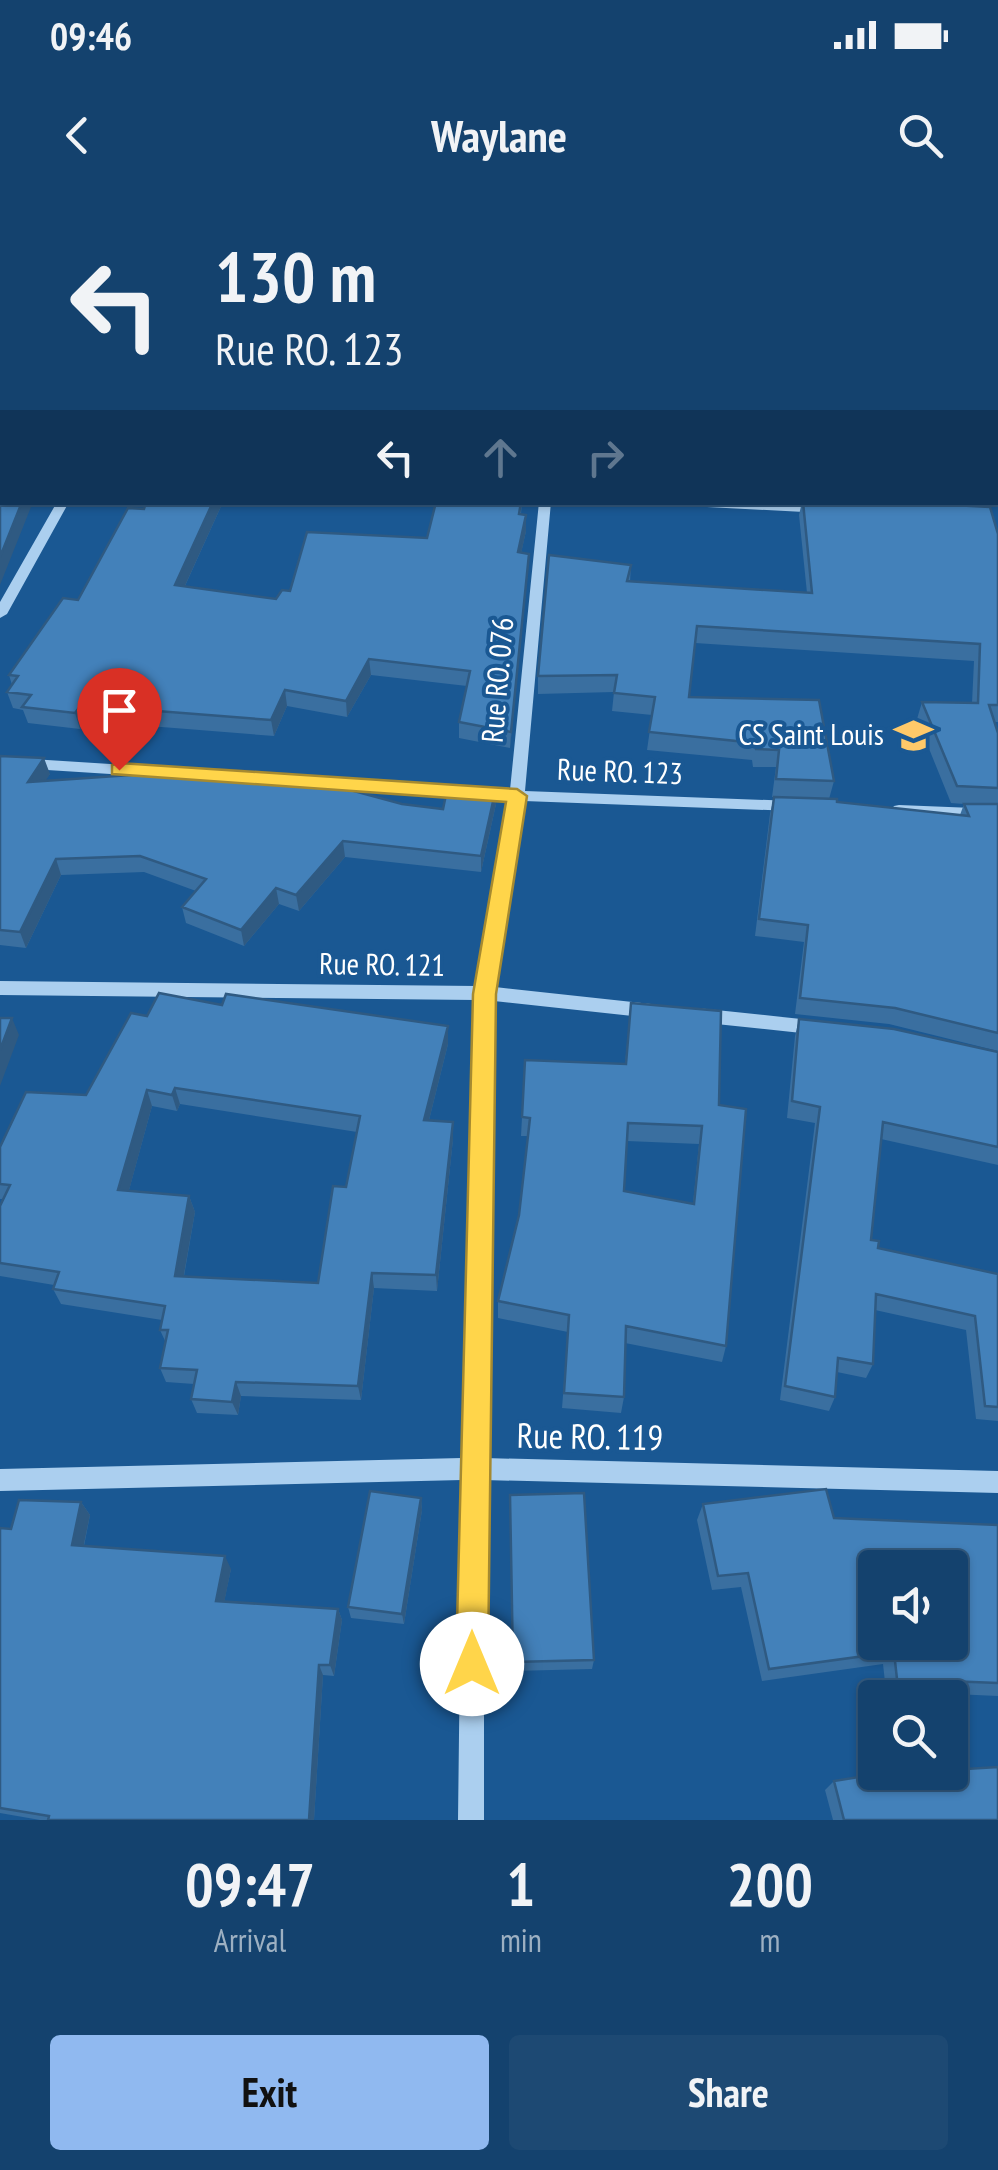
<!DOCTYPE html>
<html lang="en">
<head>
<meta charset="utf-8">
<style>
  body { margin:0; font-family:"PT Sans Narrow",sans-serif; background:#1d4973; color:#f1f3f6; height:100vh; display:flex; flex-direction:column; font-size:38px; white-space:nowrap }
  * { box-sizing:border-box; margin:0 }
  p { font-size:32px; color:#9db0c2 }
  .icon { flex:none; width:55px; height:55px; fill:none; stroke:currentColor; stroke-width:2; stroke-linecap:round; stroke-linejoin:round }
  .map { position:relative; height:1620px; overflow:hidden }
  .side { display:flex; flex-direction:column; background:#14426e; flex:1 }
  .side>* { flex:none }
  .guide { position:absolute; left:0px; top:0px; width:1000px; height:305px; box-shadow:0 2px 8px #0004,0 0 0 2px #335b81; background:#14426e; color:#f1f3f6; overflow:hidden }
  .tools { position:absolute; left:858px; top:1350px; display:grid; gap:20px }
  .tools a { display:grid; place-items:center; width:110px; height:110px; border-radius:10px; background:#14426e; box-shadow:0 2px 8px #0004,0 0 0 2px #335b81; font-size:50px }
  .pin { position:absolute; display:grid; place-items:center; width:85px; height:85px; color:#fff; margin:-102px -42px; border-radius:50% 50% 50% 0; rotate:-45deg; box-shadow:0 0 10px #0007 }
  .pin .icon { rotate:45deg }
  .me { position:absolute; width:110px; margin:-55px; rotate:0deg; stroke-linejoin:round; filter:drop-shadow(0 0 8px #0008) }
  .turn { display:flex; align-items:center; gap:35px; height:210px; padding:0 50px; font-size:45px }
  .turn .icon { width:130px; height:130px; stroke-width:2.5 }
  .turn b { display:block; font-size:70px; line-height:85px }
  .lanes { display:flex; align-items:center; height:95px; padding:0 50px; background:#0003; justify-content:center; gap:50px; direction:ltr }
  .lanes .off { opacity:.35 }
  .eta { display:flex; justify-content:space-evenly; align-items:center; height:170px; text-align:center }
  .eta b { font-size:60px; font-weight:700; line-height:70px }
  .button { display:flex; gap:20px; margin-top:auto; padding:20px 50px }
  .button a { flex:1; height:115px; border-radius:10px; background:#90b9f0; color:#111; font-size:40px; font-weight:700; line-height:115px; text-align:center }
  .button a+a { background:#1d4973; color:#f1f3f6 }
  .status { display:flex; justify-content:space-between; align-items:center; height:70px; padding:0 50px; background:#14426e; direction:ltr }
  .status svg { height:28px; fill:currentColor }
  header { display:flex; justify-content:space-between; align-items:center; height:130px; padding:0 50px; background:#14426e; font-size:45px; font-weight:700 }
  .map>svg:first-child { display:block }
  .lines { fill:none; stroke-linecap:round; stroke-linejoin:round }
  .minor { fill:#abcfef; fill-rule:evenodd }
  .major { fill:#f3f9ff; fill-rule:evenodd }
  .wall { fill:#3a6fa0; fill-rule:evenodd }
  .shaded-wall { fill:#2f5a82 }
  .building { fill:#4381ba; stroke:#2f5a82; stroke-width:2.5; fill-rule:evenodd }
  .route { fill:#ffd54a; stroke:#a68a30; stroke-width:2.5 }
  .labels { text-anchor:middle; stroke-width:8; stroke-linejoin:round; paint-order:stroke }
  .street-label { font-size:30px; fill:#fff; stroke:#1a5893 }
  .poi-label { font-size:30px; fill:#fff; stroke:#1a5893; text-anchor:end }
  .near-street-label { font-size:35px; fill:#fff; stroke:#1a5893 }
</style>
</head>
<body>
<div class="status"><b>09:46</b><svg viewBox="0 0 49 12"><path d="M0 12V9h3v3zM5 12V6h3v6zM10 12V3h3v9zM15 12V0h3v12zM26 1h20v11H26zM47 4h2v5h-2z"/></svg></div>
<header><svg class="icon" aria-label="back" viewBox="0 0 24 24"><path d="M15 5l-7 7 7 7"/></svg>Waylane<svg class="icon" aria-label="search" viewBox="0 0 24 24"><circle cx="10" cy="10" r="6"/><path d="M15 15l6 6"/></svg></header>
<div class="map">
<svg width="998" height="1620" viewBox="0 0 998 1620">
  <rect width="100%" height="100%" fill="#1a5893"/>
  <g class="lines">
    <path class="minor" d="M537 0H547L548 2H539Z
      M57 302H69L7 414 0 418V402Z
      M539 302H551L525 591 793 601 801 606 793 611 524 601 495 787 651 804 657 806 660 811 657 816 651 818 494 801 484 1258 998 1271V1293L484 1280V1620H458L462 1280 0 1291V1269L462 1258 476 800 0 795V781L477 786 509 601 299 587 291 582 299 577 510 590Z
      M682 302 823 305 829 309 823 313 688 306Z
      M0 557 189 569 197 574 189 579 0 567Z
      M899 605 998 609V619L894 614 891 610 894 606Z
      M697 808 820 821 826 823 829 828 826 833 820 835 697 822 691 820 688 815 691 810Z"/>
    <path class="major" d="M2 11V19L0 20V12Z"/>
  </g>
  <path class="wall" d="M146 302H223L185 386 276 399 290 391 522 302 521 314 526 315V331L521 353 529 354 528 370 510 548 459 538V522L467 486 371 475 347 517 287 506 274 536 86 521 80 529 28 523 23 510 13 508 7 492 12 485 9 475 78 400 144 309Z
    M802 302H982L981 307 998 334V522H995L998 533V851L889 824 795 814 804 742 755 736 770 614 774 597H772L776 567H753L752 560 647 550 652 515 612 511 614 492 538 494V476L631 365 630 382 807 393 799 315ZM695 443 974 461 972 503 922 502 917 519 951 603 964 604 960 615 837 602 829 599 834 581 689 497Z
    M0 556 50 574 45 580 402 604 443 609 496 604 481 672 345 657 299 711 279 704 244 746 186 723 182 707 196 691 144 672 61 675 26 748 0 745Z
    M631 803 719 905 726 1146 722 1162 625 1143 624 1197 621 1213 562 1208 568 1132 498 1118V1101L519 1015 528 936H521L522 917 625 864ZM627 941 699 944 693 1004 624 991Z
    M222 805 448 844 429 920 453 939 437 1091 374 1088 361 1200 241 1196 238 1215 197 1213 191 1199 194 1184 166 1182 160 1168 166 1143 160 1130 162 1120 61 1104 53 1089 54 1085 0 1076V1006L3 999H0V947L86 895 147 816ZM180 904 357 932 346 987 318 1083 184 1076 195 1012 189 996 129 990 152 906 177 911Z
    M799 819 998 852V965L881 939 871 1040 878 1048 998 1074V1221L976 1219 966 1130 875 1110 873 1164 866 1178 837 1172 835 1197 829 1211 780 1200 815 923 787 918 795 836Z
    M510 1295 594 1460 592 1469 513 1471Z
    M421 1298 422 1310 404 1424 351 1418 348 1407Z
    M81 1302 90 1315 84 1346 231 1369 224 1402 338 1409 342 1420 334 1476 323 1475 314 1620H40L0 1613V1328L11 1329Z
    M703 1304 834 1318 998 1325V1496L886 1491 883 1464 762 1481 741 1387 712 1390 697 1320Z
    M834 1581 998 1620H833L825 1590Z"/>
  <path class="shaded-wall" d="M22 302H33L0 385V357Z
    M213 302H223L178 401 175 385Z
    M526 315V331L518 368V352Z
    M529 354 528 370 510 548 511 532Z
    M369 459 371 475 347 517 346 501Z
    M285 490 287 506 274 536 271 520Z
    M81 505 86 521 80 529 75 513Z
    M44 558 50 574 34 598 28 582Z
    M496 588V604L481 672V656Z
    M343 641 345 657 299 711 296 695Z
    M56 659 61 675 26 748 20 732Z
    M276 688 279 704 244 746 241 730Z
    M12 818 19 835 0 886V850Z
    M448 826V844L425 936 424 920Z
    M175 888 180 904 177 911 172 895Z
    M147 890 152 906 125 1005 118 990Z
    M453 922V939L437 1091 436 1075Z
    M189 996 195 1012 181 1091 175 1076Z
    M372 1073 374 1088 361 1200 358 1186Z
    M236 1182 241 1196 238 1215 232 1202Z
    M421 1298 422 1310 404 1424 402 1414Z
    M81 1302 90 1315 81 1358 72 1345Z
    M225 1356 231 1369 222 1413 216 1401Z
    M338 1409 342 1420 334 1476 330 1465Z
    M319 1465 323 1475 314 1620H309Z"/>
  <path class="building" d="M148 0H498L497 2H145Z
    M578 0H998V61V2H579Z
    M2 121V302H22L0 357V126Z
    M146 302H213L175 385 276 399 282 390 290 391 307 332 427 338 436 302H521L519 314 526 315 518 352 529 354 511 532 459 522 470 471 369 459 346 501 285 490 271 520 81 505 75 513 22 507 31 495 7 492 18 476 9 475 63 398 78 400 128 308 144 309Z
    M803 302H896L990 307 998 334V505H989L998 533V588L957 586 922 502 978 503 980 444 697 426 689 497 819 500 834 581 776 579 779 550 756 549 755 543 649 532 655 497 614 493 617 475 538 476 549 355 631 365 627 381 812 393Z
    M0 556 44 558 28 582 219 569 291 574 402 604 443 609 448 585 496 588 481 656 343 641 296 695 276 688 241 730 182 707 206 679 140 656 56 659 20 732 0 730Z
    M774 597 837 599V602L969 616 964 604H998V833L895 808 800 798 808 725 759 719Z
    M159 793 222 805 226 794 448 826 424 920 453 922 436 1075 372 1073 358 1186 236 1182 232 1202 191 1199 197 1170 160 1168 168 1130H160L165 1106 53 1089 59 1072 0 1063V1006L10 985 0 984V947L26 892 86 895 131 813 147 816ZM175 888 360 916 346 987 333 986 318 1083 175 1076 189 996 118 990 147 890 172 895Z
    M631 803 721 811 719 905 746 909 726 1146 626 1126 624 1197 564 1193 569 1115 498 1101 519 1015 530 918 522 917 525 860 626 864ZM628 923 702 926 694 1004 624 991Z
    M0 818H12L0 850Z
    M799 819 894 829 998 852V947L883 922 871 1040 879 1041 878 1048 998 1074V1207L985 1206 975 1116 876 1094 873 1164 838 1158 835 1197 785 1186 820 907 792 901Z
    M826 1289 834 1318 998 1325V1483L897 1479 894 1452 769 1469 748 1373 718 1376 703 1304ZM875 1368H950V1442H875Z
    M370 1291 421 1298 402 1414 348 1407Z
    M584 1293 594 1460 513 1462 510 1295Z
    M19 1300 81 1302 72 1345 225 1356 216 1401 338 1409 330 1465H319L309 1620H48L49 1616 0 1608V1328L11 1329Z
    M998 1567V1620H844L834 1581 890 1572H950V1570Z"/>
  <path class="route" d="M119 563 517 589 527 596 496 794 488 1464 483 1475 472 1480 461 1475 456 1464 473 794 506 602 112 574V565Z"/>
  <defs>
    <symbol id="school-bare" viewBox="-9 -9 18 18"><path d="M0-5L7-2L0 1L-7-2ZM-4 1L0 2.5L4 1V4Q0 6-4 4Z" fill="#ffc969" stroke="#1a5893" stroke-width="2.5" paint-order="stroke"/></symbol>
  </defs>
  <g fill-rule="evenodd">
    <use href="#school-bare" x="886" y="508" width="55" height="55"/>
  </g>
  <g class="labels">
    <g class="street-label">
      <text transform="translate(498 480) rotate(-85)" y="10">Rue RO. 076</text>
      <text transform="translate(620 572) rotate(2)" y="10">Rue RO. 123</text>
      <text transform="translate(382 765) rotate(1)" y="10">Rue RO. 121</text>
    </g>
    <g class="poi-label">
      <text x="884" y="545">CS Saint Louis</text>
    </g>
    <g class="near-street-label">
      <text transform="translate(590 1237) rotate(1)" y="12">Rue RO. 119</text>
    </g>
  </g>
</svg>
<div class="tools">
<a><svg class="icon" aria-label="sound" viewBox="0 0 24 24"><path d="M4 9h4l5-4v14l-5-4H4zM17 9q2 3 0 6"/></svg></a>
<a><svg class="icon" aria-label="search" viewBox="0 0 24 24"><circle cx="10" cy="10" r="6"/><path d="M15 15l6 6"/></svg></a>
</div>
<div class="pin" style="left:119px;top:570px;background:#d93025"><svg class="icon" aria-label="arrive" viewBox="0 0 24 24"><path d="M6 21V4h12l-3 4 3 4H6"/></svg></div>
<svg class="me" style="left:472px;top:1464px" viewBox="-20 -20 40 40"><circle r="19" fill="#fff"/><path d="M0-13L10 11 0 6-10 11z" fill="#ffd54a"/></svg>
<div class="guide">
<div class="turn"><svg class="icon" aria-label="left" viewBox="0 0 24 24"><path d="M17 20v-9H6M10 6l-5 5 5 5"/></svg><div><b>130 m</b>Rue RO. 123</div></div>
<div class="lanes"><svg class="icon" aria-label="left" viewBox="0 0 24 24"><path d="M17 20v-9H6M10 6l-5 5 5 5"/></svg><svg class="icon off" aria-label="ahead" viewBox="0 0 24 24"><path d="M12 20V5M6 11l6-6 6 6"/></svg><svg class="icon off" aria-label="right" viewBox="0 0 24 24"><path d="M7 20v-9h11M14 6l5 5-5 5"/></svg></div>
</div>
</div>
<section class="side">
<div class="eta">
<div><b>09:47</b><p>Arrival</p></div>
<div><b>1</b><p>min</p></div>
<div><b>200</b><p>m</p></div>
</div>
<div class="button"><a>Exit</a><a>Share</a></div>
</section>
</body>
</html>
